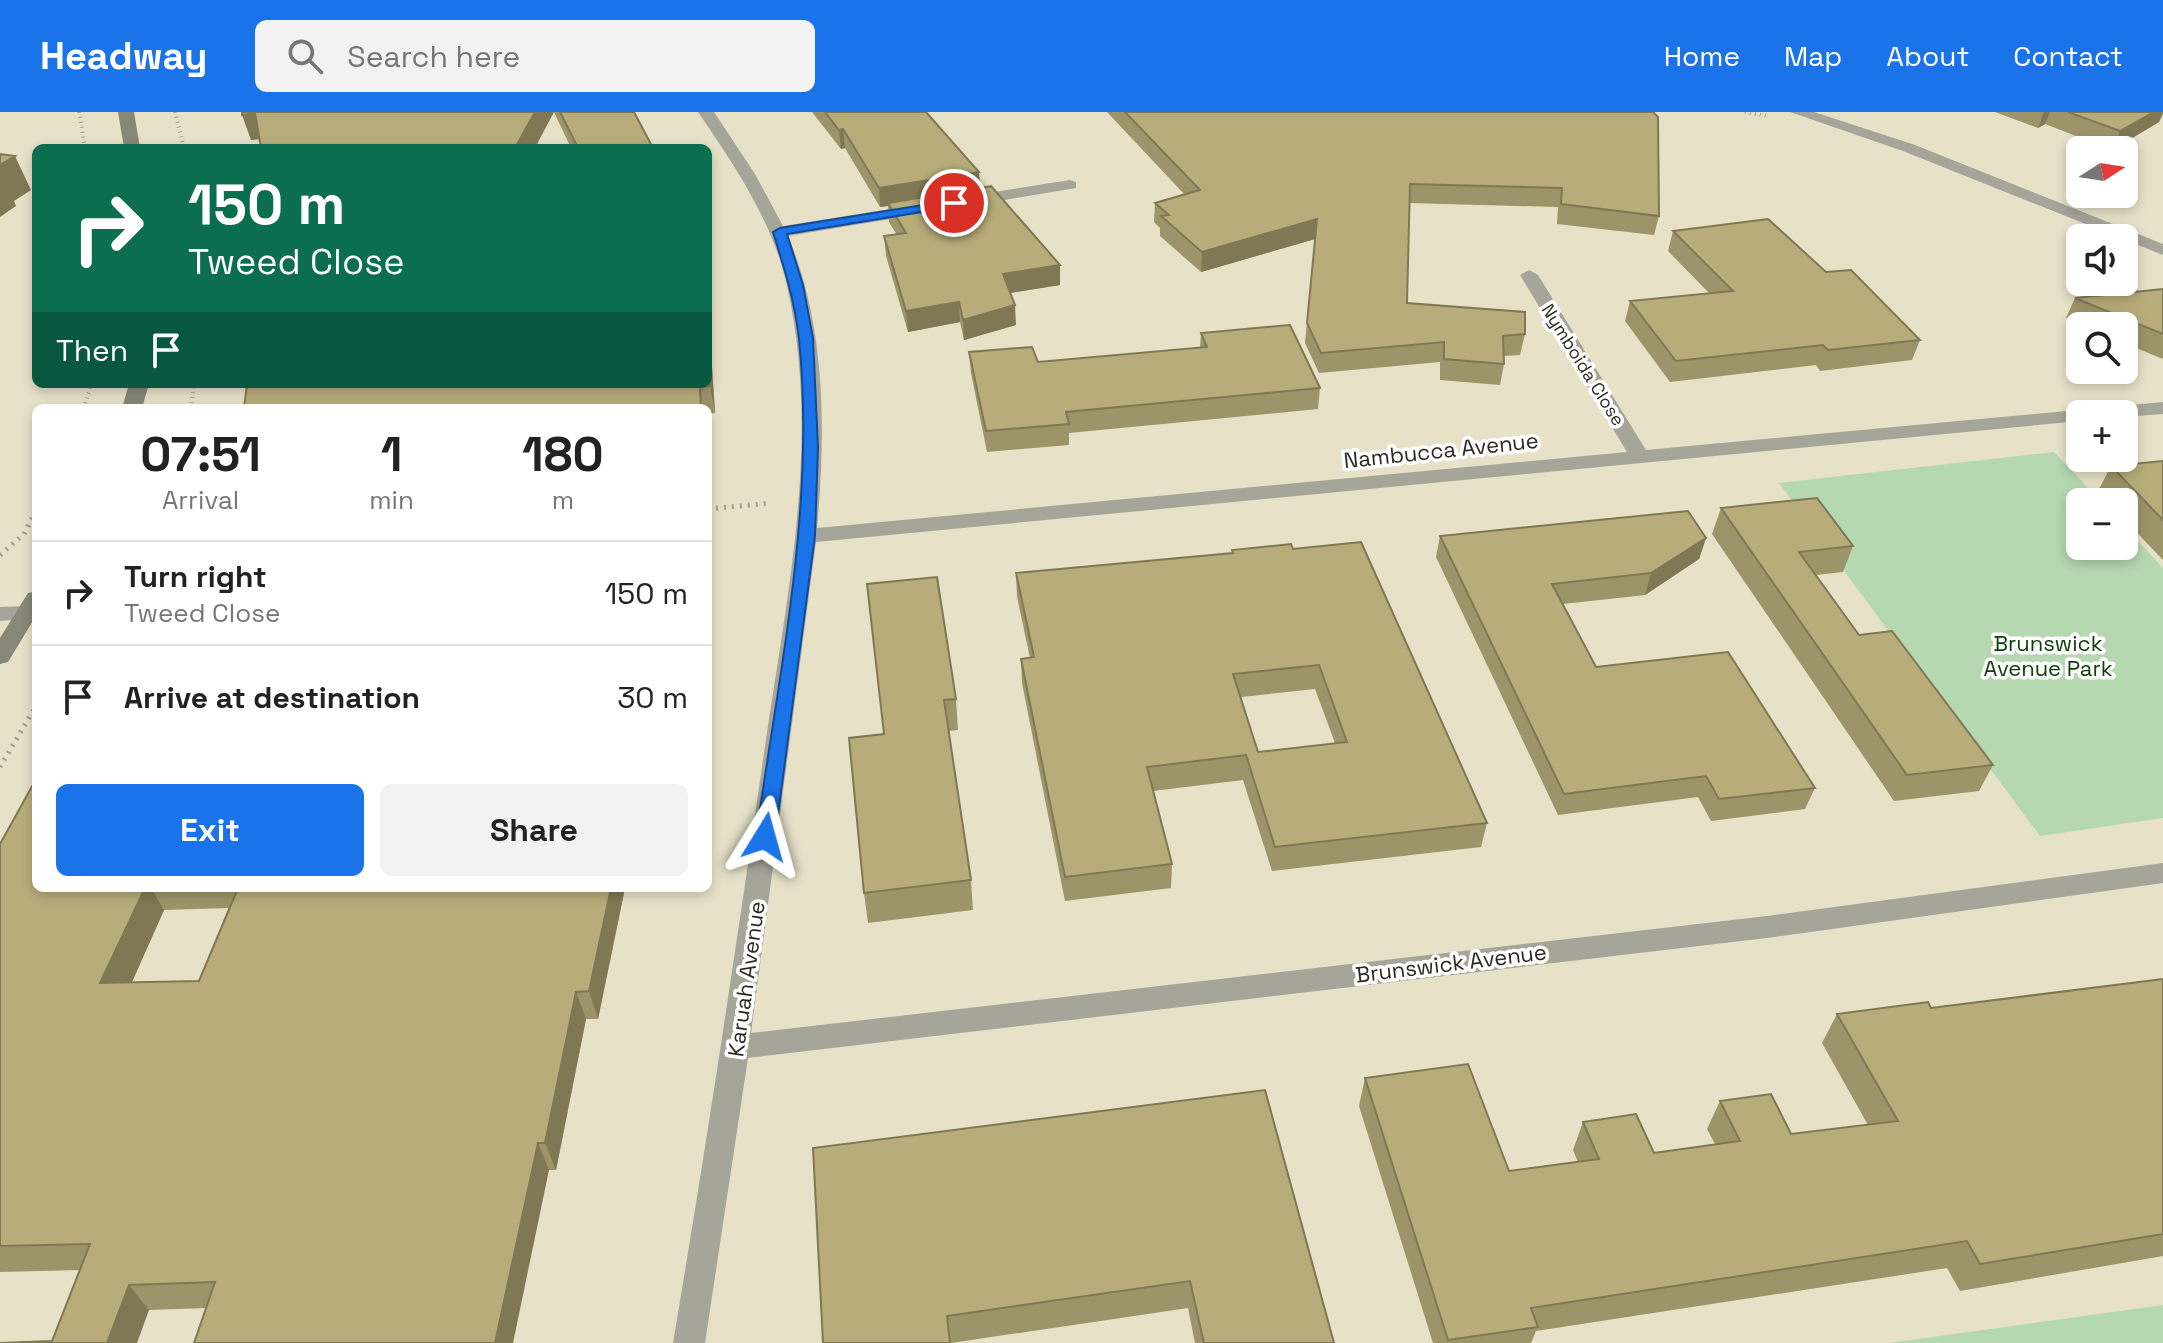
<!DOCTYPE html>
<html lang="en">
<head>
<meta charset="utf-8">
<style>
  body { margin:0; font-family:"Space Grotesk",sans-serif; background:#f2f2f2; color:#222; height:100vh; display:flex; flex-direction:column; font-size:30px; white-space:nowrap }
  * { box-sizing:border-box; margin:0 }
  p { font-size:26px; color:#767676 }
  .icon { flex:none; width:44px; height:44px; fill:none; stroke:currentColor; stroke-width:2; stroke-linecap:round; stroke-linejoin:round }
  .map { position:relative; flex:1; overflow:hidden }
  .details { position:absolute; left:32px; top:292px; width:680px; height:488px; display:flex; flex-direction:column; background:#fff; border-radius:12px; box-shadow:0 4px 12px #0003 }
  .details>* { flex:none }
  .guide { position:absolute; left:32px; top:32px; width:680px; height:244px; border-radius:12px; box-shadow:0 4px 12px #0003; background:#0b6e4f; color:#fff; overflow:hidden }
  .needle { width:52px; rotate:78deg }
  .controls { position:absolute; left:2066px; top:24px; display:grid; gap:16px }
  .controls a { display:grid; place-items:center; width:72px; height:72px; border-radius:12px; background:#fff; box-shadow:0 4px 12px #0003; font-size:40px }
  .pin { position:absolute; display:grid; place-items:center; width:68px; height:68px; color:#fff; margin:-34px; border:4px solid #fff; border-radius:50%; box-shadow:0 2px 8px #0007 }
  .me { position:absolute; width:88px; margin:-44px; rotate:8deg; stroke-linejoin:round; filter:drop-shadow(0 0 6px #0008) }
  .turn { display:flex; align-items:center; gap:28px; height:168px; padding:0 24px; font-size:36px }
  .turn .icon { width:104px; height:104px; stroke-width:2.5 }
  .turn b { display:block; font-size:56px; line-height:68px }
  .then { display:flex; align-items:center; height:76px; padding:0 24px; background:#0003; gap:16px; font-size:30px }
  .eta { display:flex; justify-content:space-evenly; align-items:center; height:136px; text-align:center }
  .eta b { font-size:48px; font-weight:800; line-height:56px }
  .primary-button { display:flex; gap:16px; margin-top:auto; padding:16px 24px }
  .primary-button a { flex:1; height:92px; border-radius:12px; background:#1a73e8; color:#fff; font-size:32px; font-weight:800; line-height:92px; text-align:center }
  .primary-button a+a { background:#f2f2f2; color:#222 }
  ul { padding:0; list-style:none }
  li { display:flex; align-items:center; gap:24px; height:104px; padding:0 24px; border-top:2px solid #e0e0e0 }
  li div { flex:1 }
  li b { display:block; font-size:30px }
  li em { font-style:normal }
  header { display:flex; align-items:center; gap:48px; box-sizing:border-box; height:112px; padding:0 40px; background:#1a73e8; color:#fff }
  header strong { font-size:38px }
  nav { display:flex; gap:44px; margin-inline-start:auto; font-size:28px }
  .search { width:560px; height:72px; background:#f2f2f2; display:flex; align-items:center; gap:20px; box-sizing:border-box; padding:0 28px; border-radius:12px; color:#767676; font-size:30px }
  .map>svg:first-child { display:block }
  .green { fill:#b5d8b0 }
  .lines { fill:none; stroke-linecap:round; stroke-linejoin:round }
  .path-far1 { stroke:#a4a08c; stroke-width:4; stroke-dasharray:1 4; stroke-linecap:butt }
  .path { stroke:#a4a08c; stroke-width:5; stroke-dasharray:2 6; stroke-linecap:butt }
  .minor { fill:#a5a59a; fill-rule:evenodd }
  .tertiary { fill:#a5a59a; fill-rule:evenodd }
  .secondary { fill:#888878; fill-rule:evenodd }
  .wall { fill:#9d9469; fill-rule:evenodd }
  .shaded-wall { fill:#807855 }
  .building { fill:#b7ac7a; stroke:#807855; stroke-width:2; fill-rule:evenodd }
  .route { fill:#1a73e8; stroke:#114b97; stroke-width:2 }
  .labels { text-anchor:middle; stroke-width:7; stroke-linejoin:round; paint-order:stroke }
  .far-street-label { font-size:18px; fill:#2b2920; stroke:#fff }
  .street-label { font-size:22px; fill:#2b2920; stroke:#fff }
  .park-label { font-size:22px; fill:#0e4009; stroke:#fff }
</style>
</head>
<body>
<header>
<strong>Headway</strong>
<div class="search"><svg class="icon" aria-label="search" viewBox="0 0 24 24"><circle cx="10" cy="10" r="6"/><path d="M15 15l6 6"/></svg>Search here</div>
<nav><a>Home</a><a>Map</a><a>About</a><a>Contact</a></nav>
</header>
<div class="map">
<svg width="2163" height="1231" viewBox="0 0 2163 1231">
  <rect width="100%" height="100%" fill="#e6e1c7"/>
  <path class="green" d="M2054 340 2101 390H2080V434H2124V414L2163 456V706L2040 724 1779 371Z
    M2163 1193V1231H1889Z"/>
  <g class="lines">
    <path class="path-far1" d="M79 0 85 36
      M175 0 184 36
      M1745 0 1767 4
      M84 296 91 272
      M191 296 194 272"/>
    <path class="path" d="M708 397 771 391
      M0 443 24 422 36 398
      M0 655 36 594"/>
    <path class="minor" d="M698 0H714L755 62 783 114 921 92 929 97 921 102 788 124C826 214 826 320 817 416L1627 340 1520 163 1529 158 1538 163 1646 338 2163 290V302L2124 305V302H2080V309L816 430 751 921 1767 804 2163 751V771L1767 826 748 946 705 1231H673C706 1035 736 838 764 641 786 487 822 329 787 174 773 110 735 54 698 0Z
      M1070 68 1076 70V76L969 94 961 89 969 84Z
      M27 494 36 498 35 506 0 509V495Z"/>
    <path class="tertiary" d="M1790 0H1814L1915 33 2163 132V143L1903 39Z"/>
    <path class="secondary" d="M118 0H134L140 36H124Z
      M129 272H149L142 296H122Z
      M36 479V504L8 550 0 552V526L28 481Z"/>
  </g>
  <path class="wall" d="M242 0H634L653 36H571L554 0 251 28Z
    M812 0H926L979 60 980 76 1060 173 1010 181 1016 213 964 228 960 210 908 220 886 144 884 124 897 123 889 110 888 94 880 95 845 36 841 37Z
    M1107 0H1653L1659 104 1654 123 1557 112 1558 95 1409 91 1407 191 1525 222 1520 243 1504 244V252L1500 273 1440 268V250L1319 261 1305 231 1315 127 1201 160 1160 124V116L1154 110 1155 91 1185 83Z
    M1995 0H2163V2L2159 10 2112 38 2045 12 2038 16Z
    M1673 119 1826 160 1920 228 1912 248 1820 259 1816 253 1670 270 1625 209 1630 189 1709 181 1668 139Z
    M2163 177V247L2124 231V214H2085L2066 206 2075 186Z
    M708 195 715 301 708 302V296H244Z
    M1201 221 1320 276 1318 297 1069 321V333L987 340 971 261 969 240 1038 250 1200 236Z
    M2163 349V448L2124 407V390H2108L2098 379 2111 354Z
    M1721 396 1853 434 1843 460 1816 463 1859 523 1993 653 1979 679 1894 689 1712 422Z
    M1440 424 1706 426 1699 447 1645 483 1563 492 1596 555 1815 676 1805 697 1711 709 1698 685 1558 703 1436 445Z
    M1293 437 1487 711 1481 735 1272 759 1243 668 1153 679 1172 752 1171 776 1065 789 1022 571 1021 547 1030 546 1017 485 1016 461 1232 441V438ZM1315 577 1335 631 1258 640 1241 585Z
    M867 472 956 587 958 618 948 619 971 768 973 798 868 811 864 781 884 622Z
    M0 732 36 776H625L598 907H586L556 1058H549L206 1196 149 1198 52 1229 80 1158 0 1160ZM229 796 199 869 132 870 164 798Z
    M2163 867V1144L1960 1179 1947 1156 1536 1219 1531 1231H1433L1359 994 1365 966 1509 1059 1578 1050 1573 1038 1583 1010 1654 1041 1715 1032 1707 1017 1720 989 1791 1022 1868 1013 1822 931 1837 902 1931 896Z
    M1265 978 1334 1231H1195L1188 1196 951 1231H823Z"/>
  <path class="shaded-wall" d="M535 0H554L535 36H515Z
    M2044 0H2050L2045 12 2038 16Z
    M2154 0H2163L2159 10 2112 38 2120 19Z
    M255 1 264 26 251 28 242 3Z
    M843 17 845 36 841 37 839 18Z
    M15 44 31 78 14 89 16 94 0 105V53Z
    M979 60 980 79 888 91V94L880 95 879 76Z
    M1317 107 1315 127 1201 160 1202 140Z
    M1060 153V173L1004 182 1003 162Z
    M959 190 960 210 908 220 906 199Z
    M1015 193 1016 213 964 228 963 208Z
    M708 195 715 301 710 274 708 244Z
    M1706 426 1699 447 1645 483 1651 461Z
    M145 776H151L164 798 119 899 100 871Z
    M611 776H625L598 907 589 879Z
    M576 880 586 907 556 1058 545 1031Z
    M538 1031 549 1058 513 1231H495Z
    M129 1173 149 1198 137 1231H107Z"/>
  <path class="building" d="M242 0H535L515 36H261L255 1 242 3Z
    M560 0H634L653 36H578Z
    M825 0H926L979 60 879 76 843 17 839 18Z
    M1125 0H1653L1658 5 1659 104 1561 92 1562 76 1410 72 1407 191 1525 200V222L1503 224 1504 252 1444 247V230L1321 241 1307 211 1317 107 1202 140 1161 104 1169 103 1155 91 1200 78Z
    M2068 0H2154L2120 19Z
    M0 42 15 44 0 53Z
    M991 74 1060 153 1003 162 1015 193 963 208 959 190 906 199 884 124 906 121 888 91Z
    M1768 107 1826 160 1851 158 1920 228 1828 238 1823 233 1676 249 1630 189 1733 179 1673 119Z
    M2163 177V222L2075 186Z
    M1290 213 1320 276 1066 300 1069 312 986 319 969 240 1032 235 1038 250 1207 235 1201 221Z
    M708 244 710 274 700 275 701 296H244L247 272H708Z
    M2163 349V408L2111 354Z
    M1817 386 1853 434 1799 440 1859 523 1892 519 1993 653 1907 663 1721 396Z
    M1688 399 1706 426 1651 461 1552 472 1596 555 1728 540 1815 676 1719 687 1706 664 1564 682 1440 424Z
    M1361 430 1487 711 1275 735 1246 643 1147 655 1172 752 1065 765 1021 547 1034 545 1016 461 1233 441 1232 438 1291 432 1293 437ZM1319 553 1347 630 1258 640 1233 562Z
    M937 465 956 587 944 588 971 768 864 781 849 626 884 622 867 472Z
    M36 667V776H145L100 871 199 869 238 776H611L589 879 576 880 545 1031H538L495 1231H194L215 1170 129 1173 107 1231H0L52 1229 90 1132 0 1134V732Z
    M2163 867V1122L1980 1152 1967 1129 1531 1196 1538 1215 1448 1228 1365 966 1468 952 1509 1059 1599 1047 1583 1010 1636 1002 1654 1041 1740 1029 1720 989 1771 982 1791 1022 1898 1009 1837 902 1928 890 1931 896Z
    M1265 978 1334 1231H1204L1190 1169 947 1204 950 1231H823L813 1036Z"/>
  <path class="route" d="M954 88 960 91 958 94 787 122 803 173 813 226 818 335 815 424 775 725 772 730H758L756 725C779 560 816 393 799 227 795 190 784 155 773 120L780 116Z"/>
  <g class="labels">
    <g class="far-street-label">
      <text transform="translate(1583 253) rotate(58)" y="6">Nymboida Close</text>
    </g>
    <g class="street-label">
      <text transform="translate(1441 338) rotate(-6)" y="8">Nambucca Avenue</text>
      <text transform="translate(1451 851) rotate(-7)" y="8">Brunswick Avenue</text>
      <text transform="translate(746 867) rotate(-82)" y="8">Karuah Avenue</text>
    </g>
    <g class="park-label">
      <text x="2048" y="539">Brunswick<tspan x="2048" dy="25">Avenue Park</tspan></text>
    </g>
  </g>
</svg>
<div class="controls">
<a><svg class="needle" viewBox="-14 -14 28 28"><path d="M0-13l5 13h-10z" fill="#e53935"/><path d="M0 13l5-13h-10z" fill="#767676"/></svg></a>
<a><svg class="icon" aria-label="sound" viewBox="0 0 24 24"><path d="M4 9h4l5-4v14l-5-4H4zM17 9q2 3 0 6"/></svg></a>
<a><svg class="icon" aria-label="search" viewBox="0 0 24 24"><circle cx="10" cy="10" r="6"/><path d="M15 15l6 6"/></svg></a>
<a>+</a>
<a>−</a>
</div>
<div class="pin" style="left:954px;top:91px;background:#d93025"><svg class="icon" aria-label="arrive" viewBox="0 0 24 24"><path d="M6 21V4h12l-3 4 3 4H6"/></svg></div>
<svg class="me" style="left:765px;top:725px" viewBox="-20 -20 40 40"><path d="M0-17L14 15 0 8-14 15z" fill="#1a73e8" stroke="#fff" stroke-width="4"/></svg>
<div class="guide">
<div class="turn"><svg class="icon" aria-label="right" viewBox="0 0 24 24"><path d="M7 20v-9h11M14 6l5 5-5 5"/></svg><div><b>150 m</b>Tweed Close</div></div>
<div class="then">Then<svg class="icon" aria-label="arrive" viewBox="0 0 24 24"><path d="M6 21V4h12l-3 4 3 4H6"/></svg></div>
</div>
<section class="details">
<div class="eta">
<div><b>07:51</b><p>Arrival</p></div>
<div><b>1</b><p>min</p></div>
<div><b>180</b><p>m</p></div>
</div>
<ul>
<li><svg class="icon" aria-label="right" viewBox="0 0 24 24"><path d="M7 20v-9h11M14 6l5 5-5 5"/></svg><div><b>Turn right</b><p>Tweed Close</p></div><em>150 m</em></li>
<li><svg class="icon" aria-label="arrive" viewBox="0 0 24 24"><path d="M6 21V4h12l-3 4 3 4H6"/></svg><div><b>Arrive at destination</b></div><em>30 m</em></li>
</ul>
<div class="primary-button"><a>Exit</a><a>Share</a></div>
</section>
</div>
</body>
</html>
